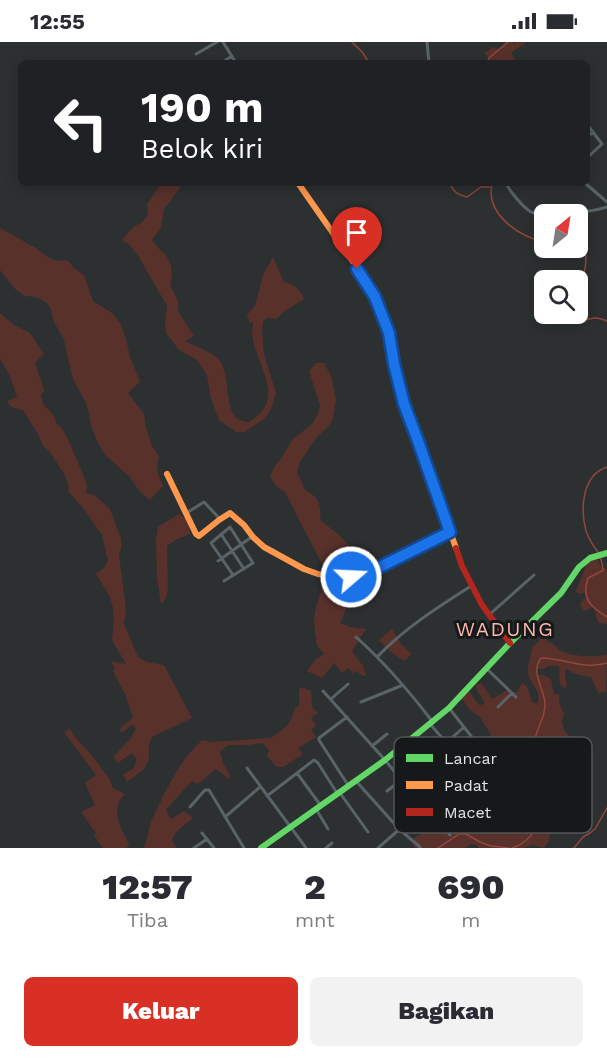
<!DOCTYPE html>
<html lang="id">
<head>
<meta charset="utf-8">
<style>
  body { margin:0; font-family:"Work Sans",sans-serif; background:#f2f2f3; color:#2b2b33; height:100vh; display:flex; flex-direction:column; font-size:22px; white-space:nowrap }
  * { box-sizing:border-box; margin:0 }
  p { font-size:20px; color:#7c7c81 }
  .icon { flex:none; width:33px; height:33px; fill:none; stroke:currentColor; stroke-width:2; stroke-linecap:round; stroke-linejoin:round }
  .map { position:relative; height:806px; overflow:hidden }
  .side { display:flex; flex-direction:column; background:#fff; flex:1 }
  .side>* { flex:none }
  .top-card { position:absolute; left:18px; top:18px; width:572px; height:126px; border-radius:9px; box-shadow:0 3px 15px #0003; background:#202124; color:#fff; overflow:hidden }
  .needle { width:39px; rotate:30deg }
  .fabs { position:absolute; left:534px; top:162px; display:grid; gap:12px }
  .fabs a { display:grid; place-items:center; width:54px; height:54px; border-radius:9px; background:#fff; box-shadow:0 3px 15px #0003; font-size:30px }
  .pin { position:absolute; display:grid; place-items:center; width:51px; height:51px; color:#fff; margin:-62px -26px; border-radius:50% 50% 50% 0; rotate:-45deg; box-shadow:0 0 6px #0007 }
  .pin .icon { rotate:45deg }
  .me { position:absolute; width:66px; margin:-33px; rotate:71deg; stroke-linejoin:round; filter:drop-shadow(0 0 4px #0008) }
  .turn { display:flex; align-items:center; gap:21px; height:126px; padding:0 24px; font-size:27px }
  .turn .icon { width:78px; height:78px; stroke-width:2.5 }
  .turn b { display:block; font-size:42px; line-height:51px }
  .eta { display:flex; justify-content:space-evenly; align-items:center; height:102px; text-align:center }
  .eta b { font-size:36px; font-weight:800; line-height:42px }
  .primary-button { display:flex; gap:12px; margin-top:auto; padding:12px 24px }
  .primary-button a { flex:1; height:69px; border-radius:9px; background:#d93025; color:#fff; font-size:24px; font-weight:800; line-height:69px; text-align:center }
  .primary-button a+a { background:#f2f2f3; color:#2b2b33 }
  .status { display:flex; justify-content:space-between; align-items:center; height:42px; padding:0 30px; background:#fff; direction:ltr }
  .status svg { height:16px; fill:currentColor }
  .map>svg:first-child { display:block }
  .green { fill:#59312b }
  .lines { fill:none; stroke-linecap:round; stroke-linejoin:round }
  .stream { stroke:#92473c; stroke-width:1.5 }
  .street { stroke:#586468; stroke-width:3 }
  .fast { stroke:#63d668; stroke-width:6 }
  .slow { stroke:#ff974d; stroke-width:6 }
  .jam { stroke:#b3261e; stroke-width:6 }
  .route-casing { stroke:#114b97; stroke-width:15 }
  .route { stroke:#1a73e8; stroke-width:10 }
  .labels { text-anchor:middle; stroke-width:6; stroke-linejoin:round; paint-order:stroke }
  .quarter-label { font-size:20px; letter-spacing:1.5px; fill:#fdbaae; stroke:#161919 }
  .key { fill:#161919; stroke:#535656; stroke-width:1.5 }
  .key-label { font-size:16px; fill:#e0e4e5 }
</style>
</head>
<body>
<div class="status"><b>12:55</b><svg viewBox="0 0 49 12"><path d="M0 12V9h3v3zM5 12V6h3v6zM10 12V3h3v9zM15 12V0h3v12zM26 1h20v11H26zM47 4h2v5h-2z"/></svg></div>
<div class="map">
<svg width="607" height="806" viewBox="0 0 607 806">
  <rect width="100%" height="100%" fill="#2d3031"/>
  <path class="green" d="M508 0H512L514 2 516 0H526L511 11 517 21H487L489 16 484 11 493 5 499 8Z
    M162 141H179L180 146 164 167 161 185 152 198 161 209 166 213 171 224 172 233 170 243 178 259V269L194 294 185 299C196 305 211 309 219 318 231 332 224 368 238 377 241 379 245 379 248 380 284 361 263 333 255 305 252 297 252 290 253 281L249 280 247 273 255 264 263 233 273 215 284 240C295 242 300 247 304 257L282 271 277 277 267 276 263 279 262 290 264 312 276 351 271 367 265 376 245 390H236L219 378 211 357 207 333 197 318 179 308 166 291 165 283 167 264 139 215 130 203 122 198 133 185 141 181 148 173 147 162Z
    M0 186 36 206 49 216 56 219 67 218 74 226 84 233 93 259 112 271 120 281 126 297 130 315 140 340 128 351 144 372 146 386 152 404 159 415C155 426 159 435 163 444L150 458 140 450 129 434 105 413 97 399 91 384 89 371 85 359 73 337 64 298 53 278 51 267 46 260 36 255 25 254 16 248 0 228Z
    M0 271 14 283 30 291 44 312 35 321 44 348 41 354 43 362 55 375 56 381 61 385 68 397 87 442 86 451 94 453 110 467 121 497V506L119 513 126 567 124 582 138 615 147 620 164 623 192 676 152 695 149 702V717L144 727 127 740 123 732 133 727 137 718 132 711 118 721 113 715 131 696 136 686 132 683 121 691 120 686 133 676 126 654 113 629 115 627 111 619 126 622 112 598 114 579 113 566 110 555 96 532 104 526 108 519 102 493 83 466 69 450 68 441 63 430 49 409 43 404 38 392 23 368 11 365 7 359 17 355 10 334 0 316Z
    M316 321H324L331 334 336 358 333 376 329 384 316 396 300 420 297 430 305 448C318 454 322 464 320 478L338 492 360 516V523L356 526V534L362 538 368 535 371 541 348 563 340 581 350 585 366 587 352 609 363 624 366 633 363 634 357 629 353 631 348 626 342 631 334 621 322 636 307 629 316 617 324 612 317 604 314 581 315 570 323 542 324 526 285 450 276 444 270 435 274 425 280 418 292 398 312 382 318 372 320 363 309 329Z
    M179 472 187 478 190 492 177 497 167 504 168 547 166 556 161 562 157 535 156 497 158 485Z
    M597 517 601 525 607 527V582L599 581C596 576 596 569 593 565L584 569 580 563 583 557H587L586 550 580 552 576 550 588 518Z
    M392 587 401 602 412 612 404 619 391 610 379 598Z
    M544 594 548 600C555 601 557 608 563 610 576 615 594 615 607 613L606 650 598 651 591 635C582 634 573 632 565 626V634L567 643 564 646 560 642 559 624H547L544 627H536L537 633H543L551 637 554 652 560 653 559 660 564 672 562 679 564 688 573 699 572 706 569 714H566L561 701 557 699 554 701 550 694 546 695 547 704V712L558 732 557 739 561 753C567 756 572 755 578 758L570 780 557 779 550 792 549 799 544 806 533 803 523 806H479L477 803 470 802 466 806H415L412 799 415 795 422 792 423 788 421 783 433 773H443L453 768 470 755 498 774 503 781H511L518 774 524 763 520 739 511 722 492 701 491 693 480 675 470 668 459 653 462 650 469 649 479 663 485 662 481 654 477 649 476 643 481 641 485 646 492 657 507 648 511 650H517L522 641 527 644 532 660 537 662C542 648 533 646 529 635 525 625 532 615 532 605Z
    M300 645 311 649 312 665 318 671 311 676 316 683 311 688 316 695 298 706 303 712 283 725H277L267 714 269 708 262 701 248 703H228L220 709 223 721 230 733 229 737 216 727 198 742 192 739 166 768 171 777 184 769 193 776 177 789 172 797 176 806H144C147 798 148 791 150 783 152 775 157 768 160 761 172 736 182 717 202 698L211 700 271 696 287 684 292 675 295 667 299 663V651Z
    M70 687 74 694 93 715 110 738 113 746 125 752C109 766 121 787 129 802L127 806H103L94 793 96 791 81 770 95 763 85 741 96 733 64 690Z"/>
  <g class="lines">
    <path class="stream" d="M352 0 363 11 369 21
      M487 21 489 16 508 0
      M450 141C453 150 458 153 467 155L481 145H489
      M492 141C485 172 518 194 544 200
      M578 197C593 209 583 236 578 251
      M569 272V275L572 278 579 281C589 276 597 274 607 279
      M598 510C593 504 589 497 586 489 580 467 582 433 607 425
      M600 515 602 521 603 529
      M602 529 588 536C581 557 591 565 607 575
      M438 806 459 792H466L480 800 491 804 509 806
      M512 806C522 803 531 795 536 786 540 780 545 771 547 765 550 753 542 731 538 719 537 714 533 707 534 701 536 687 546 675 545 661 544 646 530 630 541 616 564 616 584 628 607 621
      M574 806 583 795 590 791 595 787 607 766"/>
    <path class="street" d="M223 0 236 21
      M427 0 429 21
      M196 12 217 0
      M221 21 232 14
      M586 81 602 102 589 114 586 111
      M586 96 593 90
      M506 141C510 150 523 165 531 170 544 176 592 170 607 165
      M585 141 607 160
      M185 472 204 460 220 477
      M221 492 244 527
      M218 519 253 494
      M224 539 253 521 230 485 211 501 233 533
      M489 573 534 533
      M356 595C384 620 409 649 432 679
      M378 614C405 586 438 565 471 544
      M487 627 516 655
      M323 649 385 718 424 766 439 778 483 743
      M331 657 348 642
      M361 660 403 643
      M498 665 512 651
      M449 666 504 736
      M347 675 319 696V698L348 743
      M430 682 483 743 486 742 492 745 519 783
      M446 701 464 685
      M372 704 387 692
      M247 726 306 806
      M469 729 487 713
      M297 731 321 764
      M433 731 450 716 453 717 458 723 462 720
      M356 739 399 787 420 805
      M403 741 417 730
      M387 749 401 738
      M340 751 368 790
      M267 754 314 718 318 721 337 751
      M420 761 436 748
      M190 765 205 748H209L244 806
      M316 767 328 787
      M225 775 260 745
      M420 778 429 771
      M439 778 450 793
      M202 791 214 806
      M194 806 207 797
      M326 806 332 801
      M378 806 424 766"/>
    <path class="fast" d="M261 806 385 718 449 666 510 601 561 551 579 525 590 516 607 511"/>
    <path class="slow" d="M298 141 358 227 375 255 389 291 394 323 404 362 456 506
      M167 432 196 492 199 494 219 478 230 471 244 483 253 495 264 505 304 527 318 532 341 536 351 535 376 527 450 490"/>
    <path class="jam" d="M456 506 462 524 482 563 510 601"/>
  </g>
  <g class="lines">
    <defs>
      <path id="route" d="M351 535 376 527 450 490 418 399 404 362 394 322 389 291 375 255 357 227"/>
    </defs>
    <use href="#route" class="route-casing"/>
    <use href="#route" class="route"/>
  </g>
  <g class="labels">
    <g class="quarter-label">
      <text x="505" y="594">WADUNG</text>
    </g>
  </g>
  <rect x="394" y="695" width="198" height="96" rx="9" class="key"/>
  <rect x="406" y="712" width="27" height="8" fill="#63d668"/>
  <rect x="406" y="739" width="27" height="8" fill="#ff974d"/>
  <rect x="406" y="766" width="27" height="8" fill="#b3261e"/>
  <g class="key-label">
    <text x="444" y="722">Lancar</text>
    <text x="444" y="749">Padat</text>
    <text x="444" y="776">Macet</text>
  </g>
</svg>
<div class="fabs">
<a><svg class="needle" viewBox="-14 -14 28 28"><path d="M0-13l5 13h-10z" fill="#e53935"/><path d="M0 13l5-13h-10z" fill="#7c7c81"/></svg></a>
<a><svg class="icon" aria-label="search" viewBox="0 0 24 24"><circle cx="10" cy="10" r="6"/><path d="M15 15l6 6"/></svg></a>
</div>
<div class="pin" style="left:357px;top:227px;background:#d93025"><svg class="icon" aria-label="arrive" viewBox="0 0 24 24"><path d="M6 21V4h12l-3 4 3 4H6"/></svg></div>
<svg class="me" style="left:351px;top:535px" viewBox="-20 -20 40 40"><circle r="17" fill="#1a73e8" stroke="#fff" stroke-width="3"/><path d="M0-11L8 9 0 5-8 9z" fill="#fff"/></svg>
<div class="top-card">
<div class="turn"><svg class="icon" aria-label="left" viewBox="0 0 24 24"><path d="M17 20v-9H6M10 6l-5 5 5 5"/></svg><div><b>190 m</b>Belok kiri</div></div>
</div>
</div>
<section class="side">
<div class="eta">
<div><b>12:57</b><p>Tiba</p></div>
<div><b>2</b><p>mnt</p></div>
<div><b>690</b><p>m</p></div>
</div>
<div class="primary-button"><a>Keluar</a><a>Bagikan</a></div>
</section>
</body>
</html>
